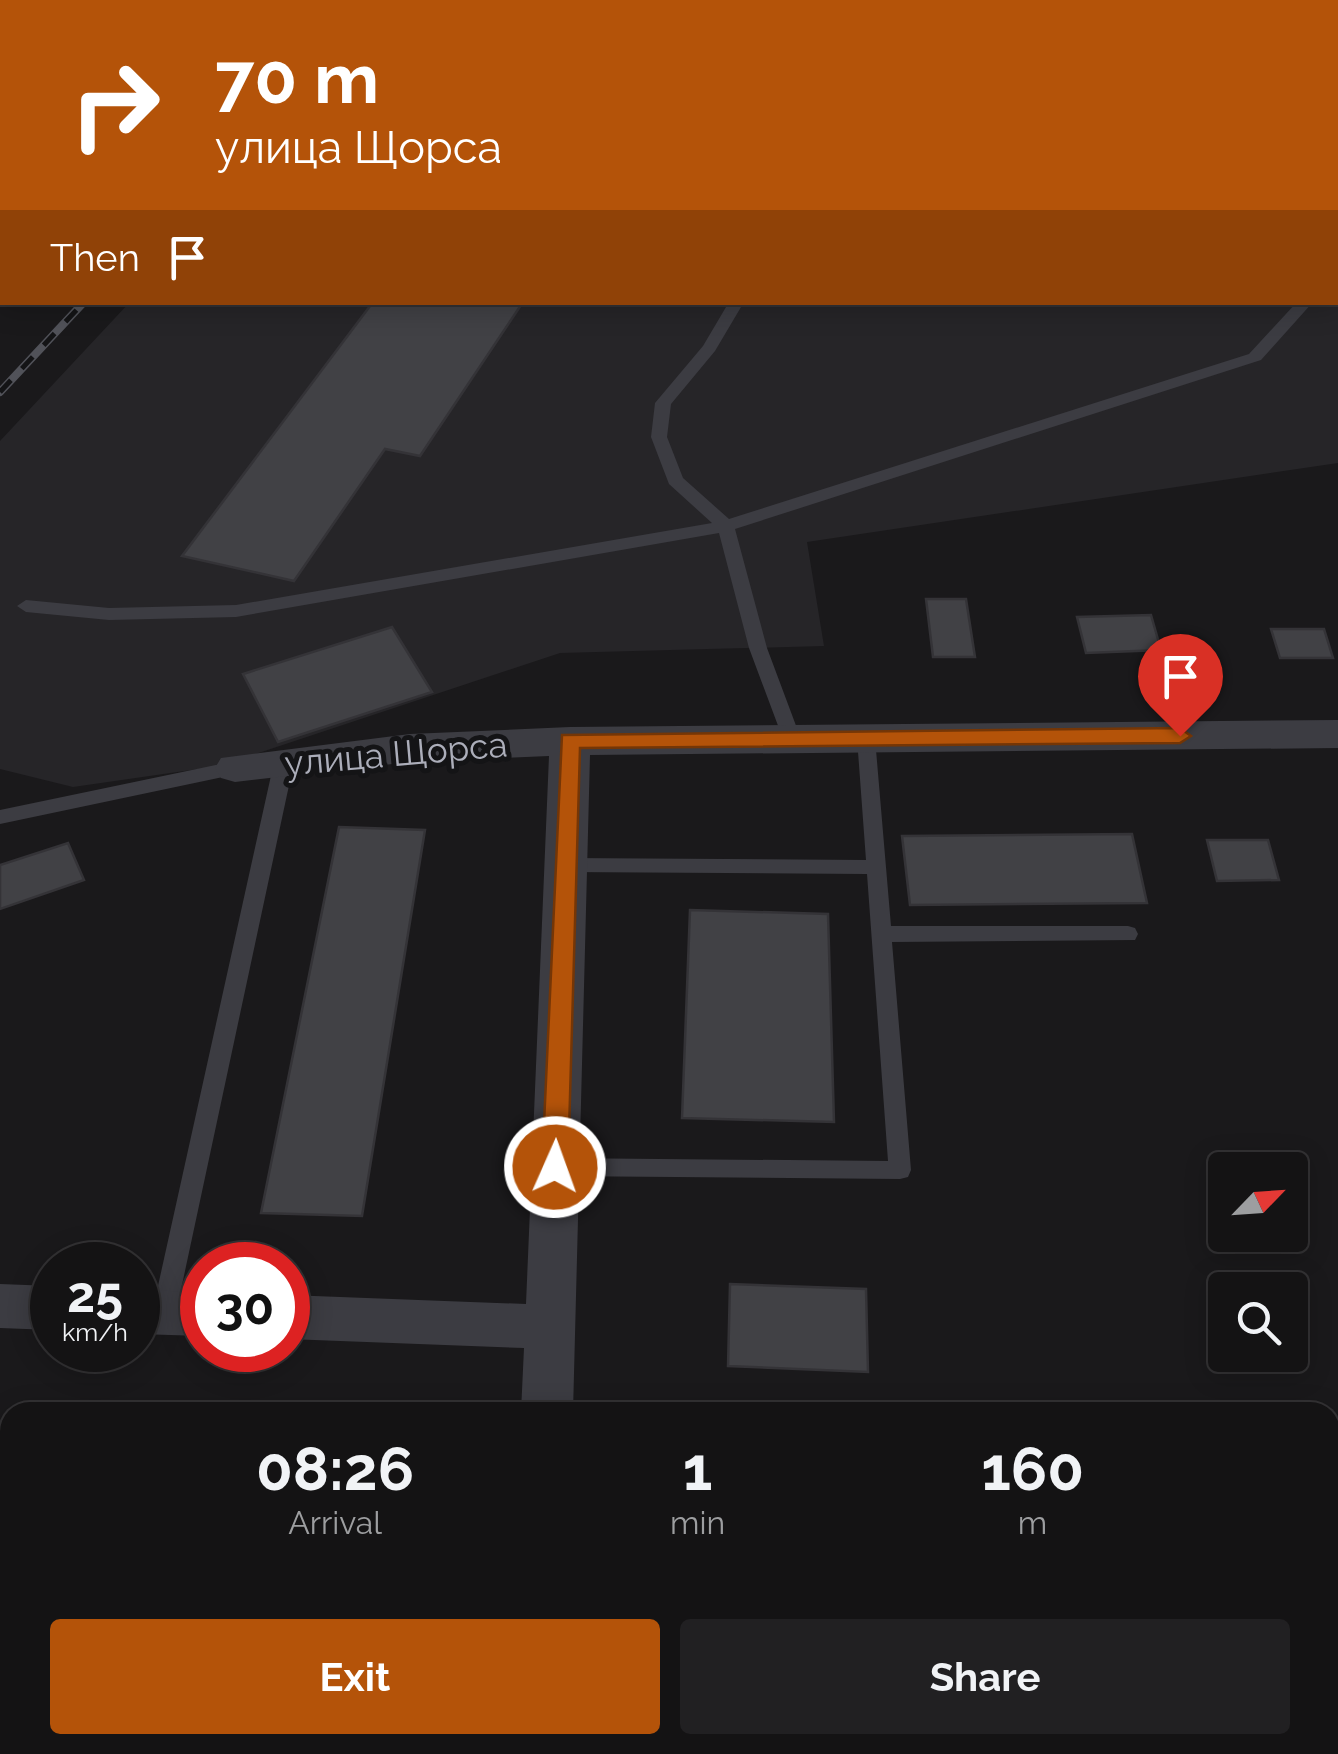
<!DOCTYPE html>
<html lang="en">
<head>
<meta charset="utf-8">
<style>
  body { margin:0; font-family:Raleway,sans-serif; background:#212022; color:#f1f3f6; height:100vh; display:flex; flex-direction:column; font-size:38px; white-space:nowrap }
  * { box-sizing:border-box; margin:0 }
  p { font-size:32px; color:#9d9ea0 }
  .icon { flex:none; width:55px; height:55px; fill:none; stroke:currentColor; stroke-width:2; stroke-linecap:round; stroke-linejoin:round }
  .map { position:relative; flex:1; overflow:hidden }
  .sheet { position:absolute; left:0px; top:1402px; width:1340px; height:352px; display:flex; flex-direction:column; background:#141314; border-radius:30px 30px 0 0; box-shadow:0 5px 25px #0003,0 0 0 2px #333234 }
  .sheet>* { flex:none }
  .guide { position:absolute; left:0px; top:0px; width:1340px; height:305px; box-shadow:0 5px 25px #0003,0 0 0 2px #333234; background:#b45309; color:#fff; overflow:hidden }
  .needle { width:65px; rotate:65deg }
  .tools { position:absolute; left:1208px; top:1152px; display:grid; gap:20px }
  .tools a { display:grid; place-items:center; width:100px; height:100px; border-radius:10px; background:#141314; box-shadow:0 5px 25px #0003,0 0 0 2px #333234; font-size:50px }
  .speed { position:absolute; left:30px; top:1242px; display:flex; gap:20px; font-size:50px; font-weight:700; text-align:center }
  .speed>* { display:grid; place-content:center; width:130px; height:130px; border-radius:50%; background:#141314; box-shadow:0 5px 25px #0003,0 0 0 2px #333234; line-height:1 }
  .speed small { font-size:25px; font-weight:400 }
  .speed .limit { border:15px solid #d22; background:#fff; color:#111 }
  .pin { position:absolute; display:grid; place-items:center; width:85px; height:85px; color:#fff; margin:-102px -42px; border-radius:50% 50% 50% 0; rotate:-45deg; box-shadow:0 0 10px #0007 }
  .pin .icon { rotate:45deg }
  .me { position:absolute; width:110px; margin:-55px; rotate:2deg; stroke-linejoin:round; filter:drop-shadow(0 0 8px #0008) }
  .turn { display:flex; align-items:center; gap:35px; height:210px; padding:0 50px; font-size:45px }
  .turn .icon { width:130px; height:130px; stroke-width:2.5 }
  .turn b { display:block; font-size:70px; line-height:85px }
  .then { display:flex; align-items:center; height:95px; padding:0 50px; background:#0003; gap:20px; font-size:38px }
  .eta { display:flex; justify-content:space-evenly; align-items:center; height:170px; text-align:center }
  .eta b { font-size:60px; font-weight:700; line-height:70px }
  .primary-button { display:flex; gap:20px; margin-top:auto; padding:20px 50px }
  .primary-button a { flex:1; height:115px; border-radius:10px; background:#b45309; color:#fff; font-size:40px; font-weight:700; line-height:115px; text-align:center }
  .primary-button a+a { background:#212022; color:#f1f3f6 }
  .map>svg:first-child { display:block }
  .built { fill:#262528 }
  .building { fill:#414145; stroke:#343337; stroke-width:2.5 }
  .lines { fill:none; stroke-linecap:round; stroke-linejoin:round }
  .service { fill:#3c3c42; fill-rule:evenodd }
  .minor { fill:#3c3c42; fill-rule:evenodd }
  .rail-casing { stroke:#515259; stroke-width:8 }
  .rail { stroke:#141416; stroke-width:5; stroke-dasharray:16; stroke-linecap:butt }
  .route { fill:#b45309; stroke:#753606; stroke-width:2.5 }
  .labels { text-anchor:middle; stroke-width:10; stroke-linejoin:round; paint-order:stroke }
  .street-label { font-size:35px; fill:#acaeba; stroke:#141416 }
</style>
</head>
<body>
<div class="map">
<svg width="1338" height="1754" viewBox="0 0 1338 1754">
  <rect width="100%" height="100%" fill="#1a191b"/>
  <path class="built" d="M0 0H297L2 2V204Z
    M444 0H1246L1247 2H441Z
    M1338 13V463L807 542 824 646 560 653 219 766 73 787 0 769V441L129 303 1338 302Z"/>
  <path class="building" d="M602 0H786L600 2Z
    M373 302H523L420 456 385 449 294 581 182 556Z
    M926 599H966L975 657H933Z
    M1151 615 1161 650 1086 653 1077 617Z
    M392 627 432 692 278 742 243 674Z
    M1271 629H1324L1333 658H1280Z
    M339 827 425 830 362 1216 261 1213Z
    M1132 834 1147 903 910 905 902 836Z
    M1207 840H1268L1279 880 1217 881Z
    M68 843 84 880 0 909V865Z
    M690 910 828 914 834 1122 682 1118Z
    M730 1284 866 1289 868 1372 728 1366Z
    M0 1451H10L0 1500Z
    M1330 1621 1338 1622V1727H1330Z"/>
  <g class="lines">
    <path class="service" d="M973 0H997L998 2H974Z
      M729 302H744L715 351 671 404 667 437 683 478 729 519 1249 354 1297 302H1313L1261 360 735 529 767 648 801 739 792 746 783 739 749 648 719 533 236 617 109 620 26 612 17 606 26 600 109 608 236 605 712 523 669 484 651 437 655 403 703 346Z
      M866 731 875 738 891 926H1128L1135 928 1138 934 1135 940 892 942 911 1170 908 1177 900 1179 555 1176 547 1174 544 1167 547 1160 555 1158 888 1161 867 874 566 872 556 865 566 858 866 860 857 738Z
      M284 755 294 762 176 1313 172 1320 164 1323 156 1320 152 1313 274 762Z
      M235 761 242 763 245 768 242 773 0 824V810Z"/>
    <path class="minor" d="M1338 720V748L590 755 573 1412H521L524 1348 288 1339V1295L526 1304 549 756 410 762 235 782 221 778 215 768 221 758 410 734 570 727Z
      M0 1284 52 1286V1330L0 1328Z
      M138 1290 202 1292V1336L138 1334Z
      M506 1745H564V1754H506Z"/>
    <defs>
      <path id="rail" d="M0 392 84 302"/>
    </defs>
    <use href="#rail" class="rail-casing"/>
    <use href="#rail" class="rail"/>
  </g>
  <path class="route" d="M1180 728 1191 736 1180 743 580 748 568 1167 564 1174H546L542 1167 562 735Z"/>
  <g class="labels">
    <g class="street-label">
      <text transform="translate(396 754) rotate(-5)" y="12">улица Щорса</text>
    </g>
  </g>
</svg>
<div class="tools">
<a><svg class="needle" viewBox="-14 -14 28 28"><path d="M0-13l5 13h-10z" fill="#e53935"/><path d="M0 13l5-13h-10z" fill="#9d9ea0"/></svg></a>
<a><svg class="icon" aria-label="search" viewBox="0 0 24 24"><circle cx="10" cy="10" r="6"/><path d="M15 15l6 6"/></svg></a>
</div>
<div class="speed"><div>25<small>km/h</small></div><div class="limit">30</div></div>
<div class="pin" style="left:1180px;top:736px;background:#d93025"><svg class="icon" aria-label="arrive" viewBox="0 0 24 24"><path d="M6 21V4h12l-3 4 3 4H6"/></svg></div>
<svg class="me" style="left:555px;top:1167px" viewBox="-20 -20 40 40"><circle r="17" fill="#b45309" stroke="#fff" stroke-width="3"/><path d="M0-11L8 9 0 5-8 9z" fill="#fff"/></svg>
<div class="guide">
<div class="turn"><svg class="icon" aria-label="right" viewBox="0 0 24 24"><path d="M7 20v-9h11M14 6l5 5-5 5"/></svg><div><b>70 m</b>улица Щорса</div></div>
<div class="then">Then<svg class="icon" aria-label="arrive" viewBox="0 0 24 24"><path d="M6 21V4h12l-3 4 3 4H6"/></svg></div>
</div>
<section class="sheet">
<div class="eta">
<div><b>08:26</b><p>Arrival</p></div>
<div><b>1</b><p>min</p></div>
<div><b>160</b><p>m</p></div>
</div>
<div class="primary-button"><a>Exit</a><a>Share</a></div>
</section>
</div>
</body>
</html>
